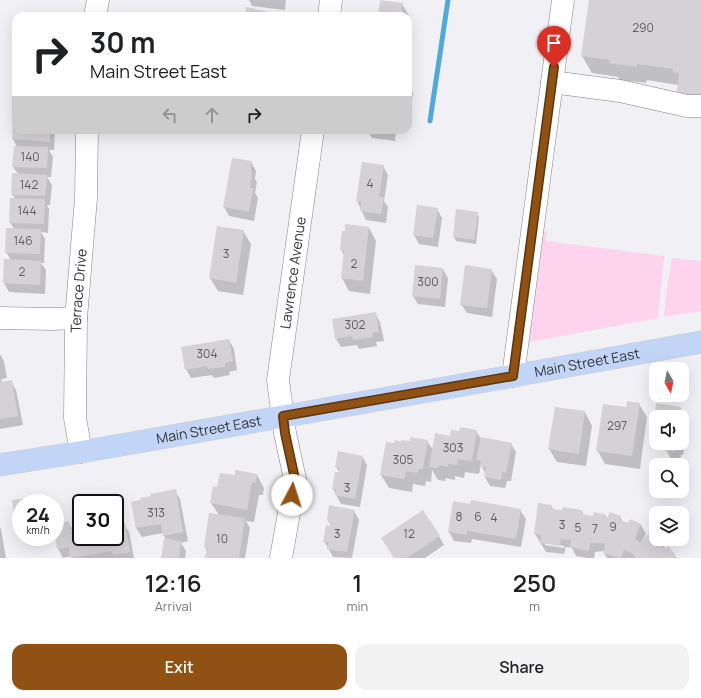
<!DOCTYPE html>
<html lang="en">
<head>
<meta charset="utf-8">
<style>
  body { margin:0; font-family:Manrope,sans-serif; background:#f2f2f2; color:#202124; height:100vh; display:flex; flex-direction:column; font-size:15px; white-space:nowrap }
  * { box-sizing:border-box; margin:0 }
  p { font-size:13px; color:#757577 }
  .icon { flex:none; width:22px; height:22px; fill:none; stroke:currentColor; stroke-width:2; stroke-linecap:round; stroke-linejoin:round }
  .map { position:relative; height:558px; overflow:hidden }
  .sheet { display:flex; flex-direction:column; background:#fff; flex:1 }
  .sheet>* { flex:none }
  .top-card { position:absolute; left:12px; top:12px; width:400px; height:122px; border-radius:12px; box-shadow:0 4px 16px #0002; background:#fff; color:#202124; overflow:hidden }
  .needle { width:26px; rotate:171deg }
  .buttons { position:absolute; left:649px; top:362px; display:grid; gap:8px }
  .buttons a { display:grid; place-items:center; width:40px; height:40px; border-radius:8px; background:#fff; box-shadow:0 4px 16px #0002; font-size:20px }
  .speed { position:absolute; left:12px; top:494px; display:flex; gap:8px; font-size:20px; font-weight:700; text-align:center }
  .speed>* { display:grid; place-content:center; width:52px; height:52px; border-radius:50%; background:#fff; box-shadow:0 4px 16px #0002; line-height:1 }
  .speed small { font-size:10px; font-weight:400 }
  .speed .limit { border:2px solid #111; border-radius:6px; background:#fff; color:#111 }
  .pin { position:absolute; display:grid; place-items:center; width:34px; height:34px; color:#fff; margin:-41px -17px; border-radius:50% 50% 50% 0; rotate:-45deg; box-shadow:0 0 4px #0007 }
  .pin .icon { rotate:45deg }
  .me { position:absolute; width:44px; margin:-22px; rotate:5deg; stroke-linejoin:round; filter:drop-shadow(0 0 3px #0008) }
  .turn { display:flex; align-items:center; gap:14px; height:84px; padding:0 12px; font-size:18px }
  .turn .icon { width:52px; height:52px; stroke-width:2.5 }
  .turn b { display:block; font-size:28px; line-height:34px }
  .lanes { display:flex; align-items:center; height:38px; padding:0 12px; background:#0003; justify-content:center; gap:20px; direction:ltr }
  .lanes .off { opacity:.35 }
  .eta { display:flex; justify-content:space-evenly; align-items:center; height:68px; text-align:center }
  .eta b { font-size:24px; font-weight:600; line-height:28px }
  .button { display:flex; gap:8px; margin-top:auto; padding:8px 12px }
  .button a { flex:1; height:46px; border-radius:12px; background:#8f5214; color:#fff; font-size:16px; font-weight:600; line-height:46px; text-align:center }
  .button a+a { background:#f2f2f2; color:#202124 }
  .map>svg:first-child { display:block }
  .green { fill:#fdd3ed }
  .shadow { fill:#0003; fill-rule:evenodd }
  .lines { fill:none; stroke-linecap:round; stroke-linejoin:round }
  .stream { stroke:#52a9d9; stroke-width:5 }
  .building { fill:#d4d2d6 }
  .minor-casing { stroke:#838387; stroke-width:23 }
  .major-casing { stroke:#cfcfcf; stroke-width:23 }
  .minor { stroke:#fff; stroke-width:22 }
  .major { stroke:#c2d5f7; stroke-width:22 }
  .route-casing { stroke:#5d350d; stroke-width:10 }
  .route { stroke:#8f5214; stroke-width:7 }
  .labels { text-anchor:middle; stroke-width:3; stroke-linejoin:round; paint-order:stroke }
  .number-label { font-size:12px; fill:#5d5c5f }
  .street-label { font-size:14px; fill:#353537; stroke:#fff }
</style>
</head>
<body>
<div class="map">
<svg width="701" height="558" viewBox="0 0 701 558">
  <rect width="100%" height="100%" fill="#f0f0f5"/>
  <path class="green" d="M544 230 547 231 546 241 664 256 658 318 529 342Z
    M672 258 701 261V311L664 317 667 287Z"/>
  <path class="shadow" d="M249 0H286L285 10 252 6Z
    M590 0H701L678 85 647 80 646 83 620 80 618 77 592 73 582 56Z
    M402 4 410 17 408 31V16H379Z
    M408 85 413 93 410 115H408Z
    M16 117V130H55L54 150H49L53 157 51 177H47L52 185 50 205H47L49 209 48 233 41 232 45 239 44 263H41L46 270 45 294 9 292 4 283 5 260H11L6 252 14 229 10 222 15 199 12 194 18 174 13 167 17 147 13 139Z
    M367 130H396L395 141 372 138Z
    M233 159 251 162 256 171 255 179 257 182 255 193 258 198 254 221 229 216 224 207ZM249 169H251L250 177Z
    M362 163 383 166 388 175 384 201 388 207 386 223 366 220 357 201Z
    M418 206 437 209 442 218 438 247 419 244 414 235Z
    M477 213 479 217 476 244 456 241 454 237Z
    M369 228 376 241 370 294 349 291 342 278 344 255 341 250Z
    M243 231 251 244 243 295 218 291 210 278Z
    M443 269 448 278 445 307 418 304 413 296Z
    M491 270 497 279 492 317 467 313 461 304Z
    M375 313 380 322 384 341 376 342 377 346 359 349 357 345 341 347 336 339Z
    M229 340 234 349 237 370 229 372 230 375 214 378 212 375 191 378 186 369Z
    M0 354 4 361 7 378 1 379 2 382 11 381 16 390 23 425 0 429Z
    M639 404 647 417 640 469 605 464 597 450 627 408Z
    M657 404 680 408 685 416 683 429 687 434 683 455H681L680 461 671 459 666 450 657 449 652 440ZM656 417H682V443H656Z
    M585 412 592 426 586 466 557 462 549 449Z
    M476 431 481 439 511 444 516 452 511 481H507L505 488 490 486 485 477V473L481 465 479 474 465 472 464 478 455 476V480L446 478 445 481 438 480 432 470 431 482 426 481 425 486 413 484 412 492 389 488 381 475 395 445 402 443 427 441 433 450 451 437Z
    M362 456 367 465 360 507 341 504 333 489 340 473 336 467Z
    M257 475 264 488 263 495H259L254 522 246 521 250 528 245 558H206L207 551 205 547 219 515 211 503 218 488 235 477Z
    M175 491 180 499 188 541 181 543 186 551 185 558H162L166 540 163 533 142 537 136 528 132 502Z
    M36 498 39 503H21V537H45L22 540 17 531 13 501Z
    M539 504 551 506 554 510 582 511 584 516 593 517 605 515 608 520 620 517 623 522 641 525 646 534 642 541 656 536V539L660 540 666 550 675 556 677 558H607L604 553V551L595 552 594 558H588L576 556 572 548 566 547 564 554 546 552 535 534ZM545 543 565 546 564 548 545 545Z
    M520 510 526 519 521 547 472 539 471 543 454 541 449 532Z
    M354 511 359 520 352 558 333 557 324 541 331 526 328 520Z
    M68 522 73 530 81 528V537H115V525L124 524 129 532 134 558H72L71 556 63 558 58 549 55 530V524Z
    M0 527 1 529 6 558H0Z
    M439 536 444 545 425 558H394Z"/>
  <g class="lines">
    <path class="stream" d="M430 121 448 0"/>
  </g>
  <path class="building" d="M380 0 403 3 401 16H378Z
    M589 0H701V100L676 96 679 73 673 72V69L637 64V67L609 63 610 60 581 56Z
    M246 7 279 14V16H245Z
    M13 116H16V130H50V142L12 139Z
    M14 146 48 147 47 168 12 167Z
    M232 158 252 161 250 172 252 173 250 188H253L249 212 223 207Z
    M362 162 384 165 379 197H384L381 214 360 211 361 202 356 201Z
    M12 173 47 175 45 196 11 195Z
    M10 198 45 199 44 224 9 223Z
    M417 205 438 208 433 238 413 235Z
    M456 209 478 212 474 240 453 237Z
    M345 224 369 227 363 281 341 278 344 251 340 250 342 231H345Z
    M217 226 244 230 236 283 209 278Z
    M6 228 41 229 40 254 5 253Z
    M4 259 41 261 40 285 3 283Z
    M415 265 443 268 440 299 412 296Z
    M465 265 492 269 487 308 460 305Z
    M376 312 379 332 372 333 373 337 353 340 352 336 335 339 332 319Z
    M229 339 233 361 225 363V367L208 369 207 366 185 370 181 347Z
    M12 380 18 416 0 419V382Z
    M627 401 640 403 632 456 596 451 603 404 626 407Z
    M656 403 681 407 679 417H656V441L651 440Z
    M555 407 585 411 579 454 548 449Z
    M460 427 477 430 472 461 458 459 457 465 448 464V467L439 465 438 468 429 467 435 433 450 436 451 430 459 431Z
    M410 437 428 440 423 469H418V473L406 471 404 479 380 475 386 442 394 443 395 440 401 442V440L410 441Z
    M481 437 512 443 506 473 502 472 501 480 484 477 486 467 480 466 481 461 476 460Z
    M666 443H679V447L676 446 675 452 665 451Z
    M338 451 363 456 355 499 335 495 336 489H332L335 472H339V468L335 467Z
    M235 470 257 474 256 483 252 482 247 510 210 503 213 486 217 487 220 473 235 475Z
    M176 489 183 532 163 536 161 524 136 528 131 502 140 500V498L151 496 150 494Z
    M37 497 38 503H21V531L16 532 12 500Z
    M471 500 521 509 516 539 467 531V535L448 532 453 501 470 504Z
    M538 503 552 505 551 509 562 510 563 507 582 510V514L593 516V512L605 514V518H607L610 512 621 516 619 520 628 523 630 519 641 524 635 538 640 543 652 530 656 534V539H661L658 542 665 549 668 546 676 555 673 558H636L632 553 624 550 621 558H620L603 553 605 544 601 543H590L589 551 570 547 571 540 561 539 560 546 540 543 541 535 534 534Z
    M329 505 355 510 347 552 327 549 328 542H323L326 525 330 526V521L327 520Z
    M423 510 440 536 407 558H394L381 538Z
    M209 513 245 518 239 558H205L207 547H204Z
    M69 521 70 529 81 527V537H115V524L125 523 130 552 113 555 112 551 70 558 69 547 57 549 55 536V523Z
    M164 538 181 541 179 558H161Z"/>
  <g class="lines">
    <defs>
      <g id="minor">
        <path d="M95 16 98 0"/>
        <path d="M329 16 331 0"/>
        <path d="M552 82 620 91 687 106H701"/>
        <path d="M0 318 52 319 76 318"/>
        <path d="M513 376 563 0"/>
        <path id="s1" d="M81 452 75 418 76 318 86 198 87 130"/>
        <path id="s2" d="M281 558 295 479 285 433 278 380 313 130"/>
      </g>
      <g id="major">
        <path id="s3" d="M0 465 81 452 513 376 701 342"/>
      </g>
    </defs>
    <use href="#minor" class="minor-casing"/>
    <use href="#major" class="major-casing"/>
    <use href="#minor" class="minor"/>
    <use href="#major" class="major"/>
  </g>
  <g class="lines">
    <defs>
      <path id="route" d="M292 495 295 479 285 433 283 416 513 376 554 67"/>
    </defs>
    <use href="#route" class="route-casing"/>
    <use href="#route" class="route"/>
  </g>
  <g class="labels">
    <g class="number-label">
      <text x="643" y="32">290</text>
      <text x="30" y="161">140</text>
      <text x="370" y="188">4</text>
      <text x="29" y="189">142</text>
      <text x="27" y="215">144</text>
      <text x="23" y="245">146</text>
      <text x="226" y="258">3</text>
      <text x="354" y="268">2</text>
      <text x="22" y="276">2</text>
      <text x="428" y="286">300</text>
      <text x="355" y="329">302</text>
      <text x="207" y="358">304</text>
      <text x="617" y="430">297</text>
      <text x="453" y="452">303</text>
      <text x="403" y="464">305</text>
      <text x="347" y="492">3</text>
      <text x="156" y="517">313</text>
      <text x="459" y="521">8</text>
      <text x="478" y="521">6</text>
      <text x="494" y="522">4</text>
      <text x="562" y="529">3</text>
      <text x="613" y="531">9</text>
      <text x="578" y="532">5</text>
      <text x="595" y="533">7</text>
      <text x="337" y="538">3</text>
      <text x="409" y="538">12</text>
      <text x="222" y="543">10</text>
    </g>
    <g class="street-label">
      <text dy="5" stroke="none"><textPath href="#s2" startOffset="289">Lawrence Avenue</textPath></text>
      <text dy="5" stroke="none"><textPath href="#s1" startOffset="162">Terrace Drive</textPath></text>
      <text dy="5" stroke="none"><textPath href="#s3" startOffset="596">Main Street East</textPath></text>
      <text dy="5" stroke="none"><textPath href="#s3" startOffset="212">Main Street East</textPath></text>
    </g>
  </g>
</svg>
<div class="buttons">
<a><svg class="needle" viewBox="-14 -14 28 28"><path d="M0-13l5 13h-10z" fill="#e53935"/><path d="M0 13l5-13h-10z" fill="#757577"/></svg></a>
<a><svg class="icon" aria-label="sound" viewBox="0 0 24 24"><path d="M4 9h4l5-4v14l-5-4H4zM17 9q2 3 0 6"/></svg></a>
<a><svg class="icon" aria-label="search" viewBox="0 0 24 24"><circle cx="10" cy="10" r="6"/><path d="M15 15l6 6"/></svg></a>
<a><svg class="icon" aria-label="layers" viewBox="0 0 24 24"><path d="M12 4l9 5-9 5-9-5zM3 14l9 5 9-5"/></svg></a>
</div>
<div class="speed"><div>24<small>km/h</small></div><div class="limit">30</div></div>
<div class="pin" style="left:554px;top:67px;background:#d93025"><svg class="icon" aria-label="arrive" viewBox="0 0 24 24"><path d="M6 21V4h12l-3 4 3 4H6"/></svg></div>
<svg class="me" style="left:292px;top:495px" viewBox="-20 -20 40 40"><circle r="19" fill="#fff"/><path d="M0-13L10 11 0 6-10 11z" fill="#8f5214"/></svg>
<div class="top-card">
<div class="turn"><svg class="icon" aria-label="right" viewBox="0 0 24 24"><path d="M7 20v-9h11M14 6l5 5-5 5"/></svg><div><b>30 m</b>Main Street East</div></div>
<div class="lanes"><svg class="icon off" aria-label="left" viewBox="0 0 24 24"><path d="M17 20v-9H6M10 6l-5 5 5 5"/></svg><svg class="icon off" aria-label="ahead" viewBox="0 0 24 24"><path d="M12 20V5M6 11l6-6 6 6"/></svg><svg class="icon" aria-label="right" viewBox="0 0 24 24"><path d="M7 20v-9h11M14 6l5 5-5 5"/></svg></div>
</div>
</div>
<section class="sheet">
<div class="eta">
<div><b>12:16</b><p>Arrival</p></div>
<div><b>1</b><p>min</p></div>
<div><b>250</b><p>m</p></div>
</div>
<div class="button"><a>Exit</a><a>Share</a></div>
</section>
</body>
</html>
